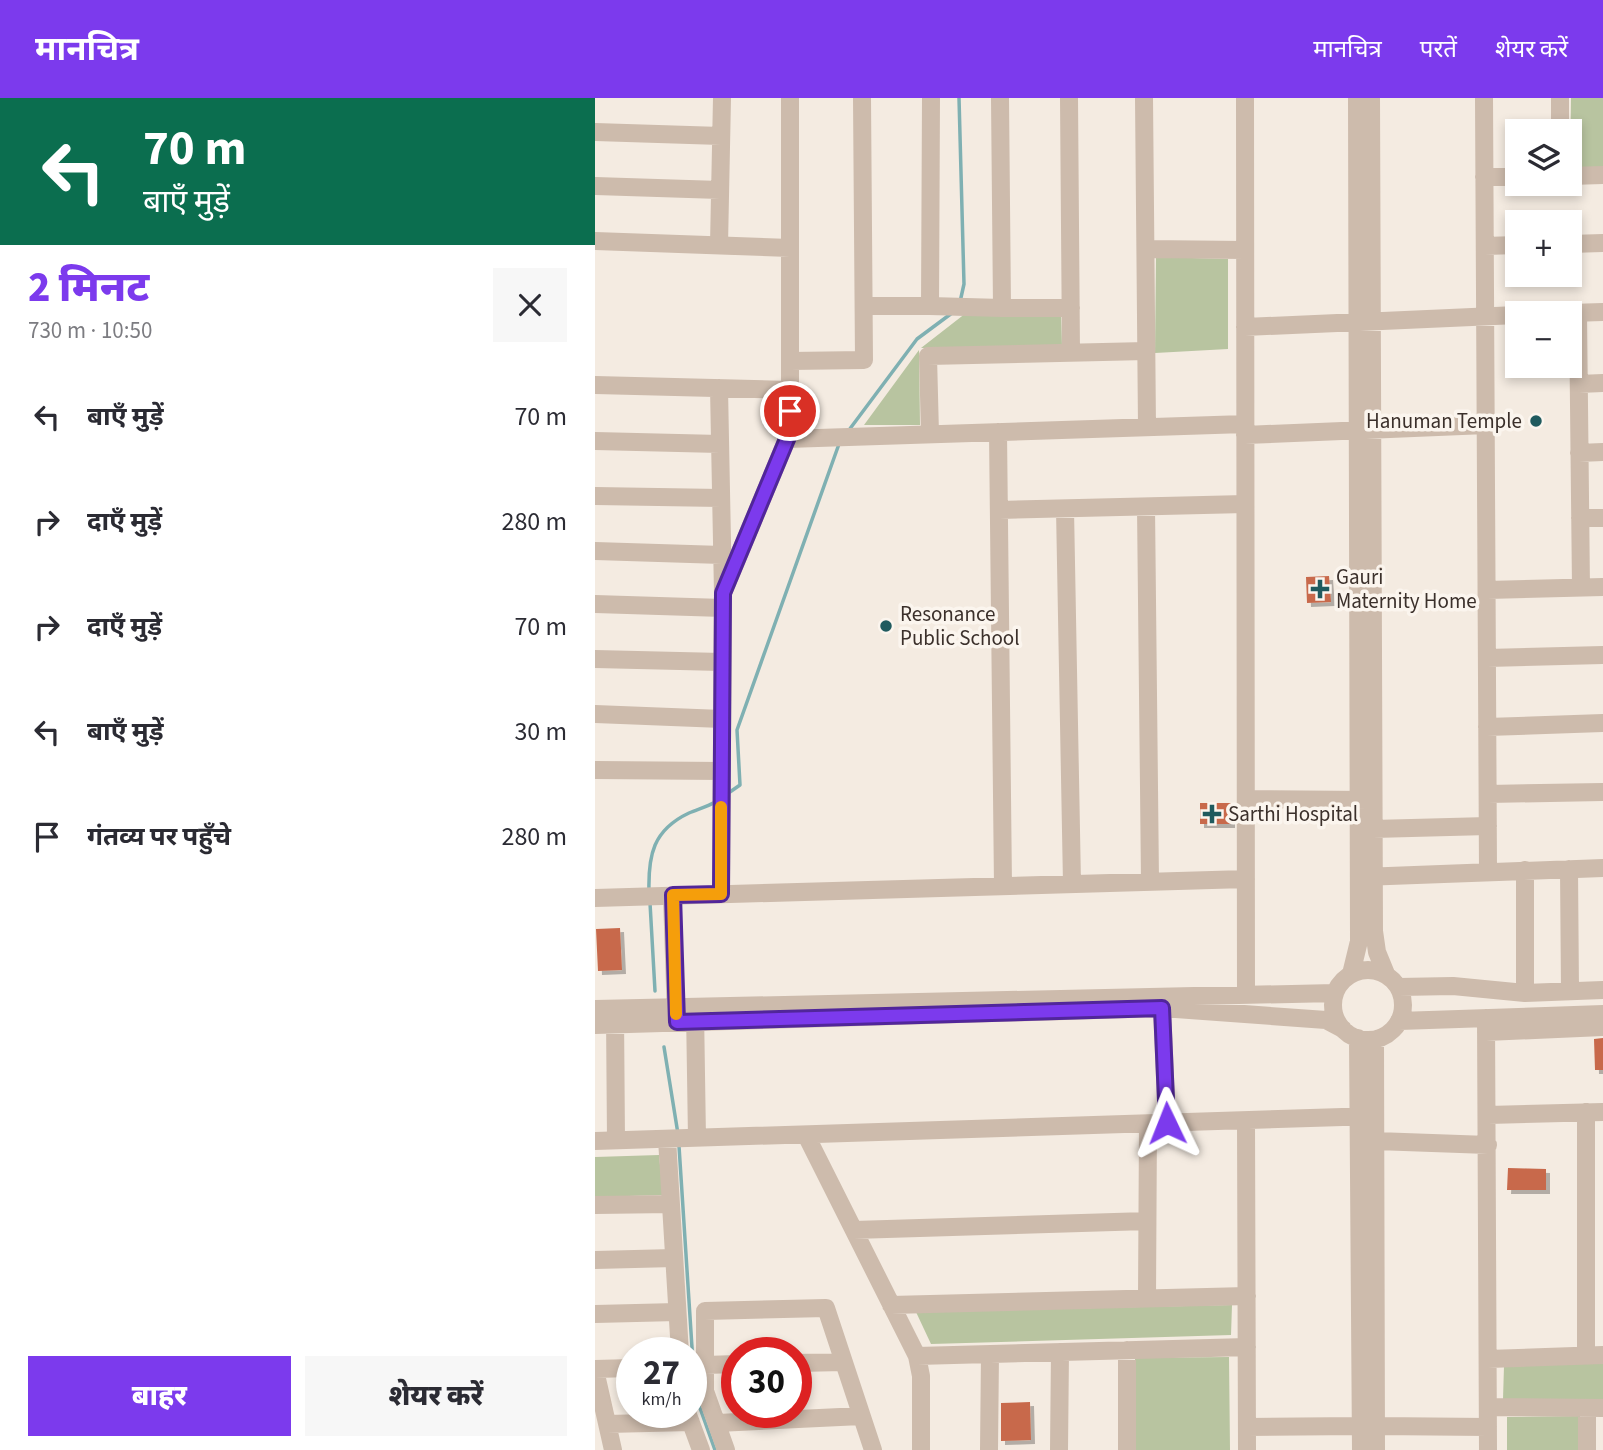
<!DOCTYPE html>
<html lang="hi">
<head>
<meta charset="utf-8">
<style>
  body { margin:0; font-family:"Source Sans 3","Noto Sans Devanagari",sans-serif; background:#f7f7f7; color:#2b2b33; height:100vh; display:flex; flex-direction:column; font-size:26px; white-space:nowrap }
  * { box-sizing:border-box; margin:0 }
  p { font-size:23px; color:#7c7c81 }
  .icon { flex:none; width:38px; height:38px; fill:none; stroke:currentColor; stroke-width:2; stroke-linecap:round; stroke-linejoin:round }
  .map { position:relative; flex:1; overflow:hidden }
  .side { display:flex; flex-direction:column; background:#fff; width:595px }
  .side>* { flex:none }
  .guide { background:#0b6e4f; color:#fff; overflow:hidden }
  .tools { position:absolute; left:910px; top:21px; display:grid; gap:14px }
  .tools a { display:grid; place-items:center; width:77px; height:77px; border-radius:0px; background:#fff; box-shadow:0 4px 10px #0003; font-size:35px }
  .speed { position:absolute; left:21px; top:1239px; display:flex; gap:14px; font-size:35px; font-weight:700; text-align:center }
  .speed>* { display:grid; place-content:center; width:91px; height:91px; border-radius:50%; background:#fff; box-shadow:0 4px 10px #0003; line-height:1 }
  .speed small { font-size:18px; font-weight:400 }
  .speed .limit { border:10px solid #d22; background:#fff; color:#111 }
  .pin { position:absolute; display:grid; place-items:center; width:60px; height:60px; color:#fff; margin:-30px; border:4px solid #fff; border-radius:50%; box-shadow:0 2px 7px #0007 }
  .me { position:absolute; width:77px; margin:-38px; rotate:358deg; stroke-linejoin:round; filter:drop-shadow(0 0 5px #0008) }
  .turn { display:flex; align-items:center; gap:24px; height:147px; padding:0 28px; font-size:32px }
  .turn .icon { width:91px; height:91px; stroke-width:2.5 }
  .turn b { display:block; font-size:49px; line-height:60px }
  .round { display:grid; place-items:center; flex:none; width:74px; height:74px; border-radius:0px; background:#f7f7f7 }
  .head { display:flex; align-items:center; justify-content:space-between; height:119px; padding:0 28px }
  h1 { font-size:42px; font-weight:800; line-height:52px; color:#7c3aed }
  .button { display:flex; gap:14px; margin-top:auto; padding:14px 28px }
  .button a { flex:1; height:80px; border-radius:0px; background:#7c3aed; color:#fff; font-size:28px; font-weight:800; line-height:80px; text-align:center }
  .button a+a { background:#f7f7f7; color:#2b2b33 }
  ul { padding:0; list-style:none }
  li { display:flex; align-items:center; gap:21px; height:105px; padding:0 28px }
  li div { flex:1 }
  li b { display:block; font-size:26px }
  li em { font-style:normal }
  header { display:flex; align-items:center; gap:42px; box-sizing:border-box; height:98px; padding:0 35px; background:#7c3aed; color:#fff }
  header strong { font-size:33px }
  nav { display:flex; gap:38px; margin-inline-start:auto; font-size:24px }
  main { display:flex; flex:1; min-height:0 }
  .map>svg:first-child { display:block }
  .green { fill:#b8c4a0 }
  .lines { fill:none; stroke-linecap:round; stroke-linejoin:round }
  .stream { stroke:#7fb0b2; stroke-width:3.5 }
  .building { fill:#c8694b; filter:url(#shadow) }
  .minor { stroke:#cdbbac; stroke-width:18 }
  .route-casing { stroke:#51269a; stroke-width:18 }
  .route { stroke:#7c3aed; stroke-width:12 }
  .slow { stroke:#f59e0b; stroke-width:12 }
  .poi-dot { fill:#1f5a5e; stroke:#fbf5ee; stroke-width:2.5 }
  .labels { text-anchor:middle; stroke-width:7; stroke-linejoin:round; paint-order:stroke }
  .poi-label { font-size:21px; fill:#3b302b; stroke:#fbf5ee; text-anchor:start }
</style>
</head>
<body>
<header>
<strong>मानचित्र</strong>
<nav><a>मानचित्र</a><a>परतें</a><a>शेयर करें</a></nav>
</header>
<main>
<section class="side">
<div class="guide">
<div class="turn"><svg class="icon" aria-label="left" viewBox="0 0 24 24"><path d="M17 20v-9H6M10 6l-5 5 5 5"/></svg><div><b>70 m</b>बाएँ मुड़ें</div></div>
</div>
<div class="head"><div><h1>2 मिनट</h1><p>730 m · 10:50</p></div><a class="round"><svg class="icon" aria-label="close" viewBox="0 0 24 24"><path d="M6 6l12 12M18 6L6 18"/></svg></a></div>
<ul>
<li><svg class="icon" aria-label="left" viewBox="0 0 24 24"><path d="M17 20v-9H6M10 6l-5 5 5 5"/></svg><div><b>बाएँ मुड़ें</b></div><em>70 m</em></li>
<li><svg class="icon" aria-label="right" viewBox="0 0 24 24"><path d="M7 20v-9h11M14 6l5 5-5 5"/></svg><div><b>दाएँ मुड़ें</b></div><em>280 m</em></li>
<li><svg class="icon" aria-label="right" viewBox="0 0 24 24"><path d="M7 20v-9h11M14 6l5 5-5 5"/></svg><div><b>दाएँ मुड़ें</b></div><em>70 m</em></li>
<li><svg class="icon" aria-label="left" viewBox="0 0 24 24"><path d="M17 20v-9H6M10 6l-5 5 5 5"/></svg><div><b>बाएँ मुड़ें</b></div><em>30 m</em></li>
<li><svg class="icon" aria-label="arrive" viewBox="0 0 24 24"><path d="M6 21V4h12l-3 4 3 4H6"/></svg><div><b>गंतव्य पर पहुँचे</b></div><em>280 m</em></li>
</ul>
<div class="button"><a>बाहर</a><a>शेयर करें</a></div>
</section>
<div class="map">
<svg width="1008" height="1352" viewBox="0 0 1008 1352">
  <defs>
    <filter id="shadow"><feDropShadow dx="4" dy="4" stdDeviation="0" flood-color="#0004"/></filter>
  </defs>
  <rect width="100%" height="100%" fill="#f4ebe1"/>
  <path class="green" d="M976 0H1008V70L975 71Z
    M561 159 633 161V251L560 255Z
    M466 213 467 248 326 250 371 215Z
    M324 252 325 327H269Z
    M64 1057 68 1097 0 1099V1059Z
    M637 1207 636 1237 336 1246 321 1214Z
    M634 1259 635 1352H541L540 1260Z
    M1008 1265V1303L908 1301 909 1268Z
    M985 1318V1352H912V1319Z"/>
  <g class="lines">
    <path class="stream" d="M364 0 369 186 365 204
      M254 332 322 241 357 215
      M132 696 145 687 142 632 244 346
      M54 794C53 757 58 732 94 715 103 711 112 709 120 704
      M55 805 60 893
      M69 949 83 1036
      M84 1048 100 1296 120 1352"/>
  </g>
  <path class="building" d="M734 478 736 504 712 505 711 479Z
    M605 705H636V726H605Z
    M25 830 27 872 3 873 1 831Z
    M1008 940V972H1000L999 941Z
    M913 1070 951 1071V1092H912Z
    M435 1304 436 1342 406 1343V1305Z"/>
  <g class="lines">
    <path class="minor" d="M405 0 407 210H476
      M474 0 476 255
      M549 0 552 329
      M650 0 651 895
      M776 0 779 833 782 854 791 876
      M889 0 893 773
      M965 33V0
      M0 34 126 38
      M975 78 1008 77
      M889 79H922
      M0 88 125 92
      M0 143 195 150
      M975 146 1008 145
      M124 147 127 0
      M890 148 922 147
      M551 151 650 152
      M269 208H335L336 0
      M335 208 407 210
      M975 215 1008 214
      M983 215 986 490
      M650 229 922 217
      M195 263 269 262 267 0
      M984 286 1008 285
      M0 287 195 292
      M124 290 128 495 126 796
      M403 334 408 788
      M335 336 333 258 551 253
      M650 337 891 327
      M192 341 650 326
      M0 343 125 346
      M984 355 1008 354
      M0 398 126 400
      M551 409 555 783
      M470 411 477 786
      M404 412 650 406
      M985 420H1008
      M0 453 127 457
      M892 492 1008 489
      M128 495 195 334V0
      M0 506 128 510
      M892 560 1008 557
      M0 561 127 564
      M0 616 127 621
      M892 629 1008 625
      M0 672 127 673
      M893 696 1008 694
      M651 701 774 702
      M778 731 893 728
      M974 771 975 893
      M930 772V895
      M767 779 1008 770
      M77 798 81 920
      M0 800 651 781
      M738 907a35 35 0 1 1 70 0a35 35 0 1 1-70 0Z
      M756 876 764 843 762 0
      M804 889 858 888 930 895 1008 892
      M567 910 572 1025
      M0 911 740 895
      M100 912 102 1040
      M20 916 21 1042
      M891 920 893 1352
      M804 923 1008 916
      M0 927 567 910 731 922 748 931
      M891 934 1008 929
      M763 940 766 1352
      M893 1017 1008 1014
      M651 1023 652 1352
      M211 1037 322 1258 326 1278V1352
      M72 1041 85 1255
      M0 1043 780 1018
      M781 1043 893 1047
      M0 1107 76 1106
      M259 1132 552 1123
      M0 1162 79 1160
      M552 1200 553 1026
      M296 1207 652 1198
      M0 1216 82 1214
      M532 1252V1352
      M322 1258 652 1249
      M991 1258V1014
      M893 1261 1008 1257
      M201 1265 249 1264
      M110 1267 142 1266
      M0 1271 37 1270
      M0 1272 18 1352
      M893 1309 1008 1310
      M92 1314 106 1352
      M123 1325 266 1318
      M12 1326 96 1324
      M781 1328 893 1329
      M652 1329 766 1328
      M131 1352 110 1293V1213L231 1210 278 1352
      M394 1352 395 1256
      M464 1352 465 1254
      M781 1352 780 943 785 940
      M992 1352V1310"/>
  </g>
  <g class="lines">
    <defs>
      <path id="route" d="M195 313V334L128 495 126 796 78 797 82 924 567 910 572 1025"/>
    </defs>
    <use href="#route" class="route-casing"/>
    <use href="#route" class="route"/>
    <path class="slow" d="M81 916 78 797 126 796V709"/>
  </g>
  <g class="poi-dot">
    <circle cx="941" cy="323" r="7"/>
    <path d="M721.5 480.5h7v7h7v7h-7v7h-7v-7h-7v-7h7z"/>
    <circle cx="291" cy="528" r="7"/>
    <path d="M613.5 705.5h7v7h7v7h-7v7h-7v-7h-7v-7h7z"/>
  </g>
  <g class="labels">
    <g class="poi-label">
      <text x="927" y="330" text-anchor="end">Hanuman Temple</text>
      <text x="741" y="486">Gauri<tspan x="741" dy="24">Maternity Home</tspan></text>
      <text x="305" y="523">Resonance<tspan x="305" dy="24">Public School</tspan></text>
      <text x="633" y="723">Sarthi Hospital</text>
    </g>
  </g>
</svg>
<div class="tools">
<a><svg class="icon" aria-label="layers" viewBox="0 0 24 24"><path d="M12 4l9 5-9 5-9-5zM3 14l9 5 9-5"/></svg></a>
<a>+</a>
<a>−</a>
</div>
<div class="speed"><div>27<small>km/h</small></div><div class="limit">30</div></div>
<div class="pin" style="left:195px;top:313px;background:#d93025"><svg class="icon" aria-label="arrive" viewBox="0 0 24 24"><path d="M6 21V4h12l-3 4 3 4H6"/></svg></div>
<svg class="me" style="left:572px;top:1025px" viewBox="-20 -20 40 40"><path d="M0-17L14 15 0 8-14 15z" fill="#7c3aed" stroke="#fff" stroke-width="4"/></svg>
</div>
</main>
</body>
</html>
